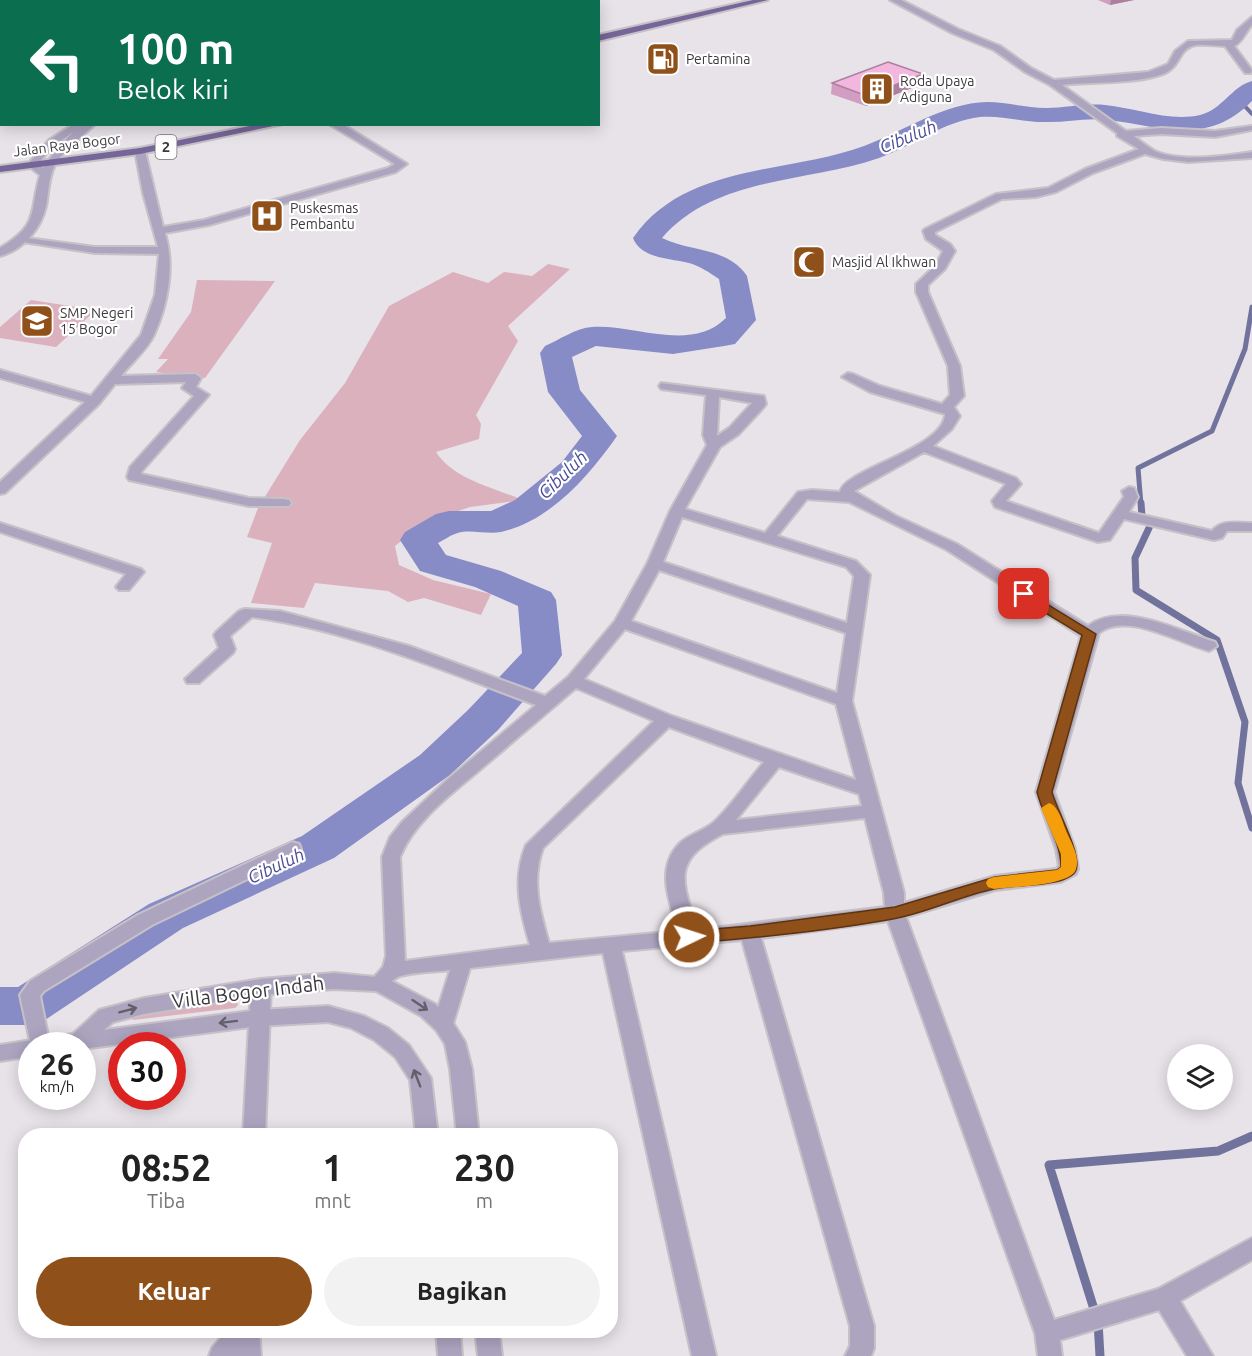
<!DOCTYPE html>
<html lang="id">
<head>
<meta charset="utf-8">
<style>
  body { margin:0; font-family:Ubuntu,sans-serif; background:#f2f2f2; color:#222; height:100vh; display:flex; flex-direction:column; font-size:22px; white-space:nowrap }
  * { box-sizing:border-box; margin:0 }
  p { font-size:20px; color:#767676 }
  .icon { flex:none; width:33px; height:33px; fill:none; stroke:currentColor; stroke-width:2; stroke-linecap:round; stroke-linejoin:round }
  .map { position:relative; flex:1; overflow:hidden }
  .side { position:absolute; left:18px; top:1128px; width:600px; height:210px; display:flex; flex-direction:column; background:#fff; border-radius:24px; box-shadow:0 3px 15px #0003 }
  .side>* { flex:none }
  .banner { position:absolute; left:0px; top:0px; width:600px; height:126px; box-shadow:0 3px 15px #0003; background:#0b6e4f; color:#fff; overflow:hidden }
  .buttons { position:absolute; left:1167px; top:1044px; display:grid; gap:12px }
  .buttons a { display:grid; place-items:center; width:66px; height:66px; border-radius:50%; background:#fff; box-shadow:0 3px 15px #0003; font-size:30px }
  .speed { position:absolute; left:18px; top:1032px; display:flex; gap:12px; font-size:30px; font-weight:700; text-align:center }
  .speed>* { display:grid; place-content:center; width:78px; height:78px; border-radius:50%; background:#fff; box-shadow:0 3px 15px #0003; line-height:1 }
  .speed small { font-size:15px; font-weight:400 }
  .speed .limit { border:9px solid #d22; background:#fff; color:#111 }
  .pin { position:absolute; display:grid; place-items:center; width:51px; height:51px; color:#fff; margin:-26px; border-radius:12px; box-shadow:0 3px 9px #0006 }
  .me { position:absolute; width:66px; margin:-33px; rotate:86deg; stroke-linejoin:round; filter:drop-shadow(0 0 4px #0008) }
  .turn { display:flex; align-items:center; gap:21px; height:126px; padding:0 18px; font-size:27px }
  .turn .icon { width:78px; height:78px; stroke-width:2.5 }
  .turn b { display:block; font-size:42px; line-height:51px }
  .eta { display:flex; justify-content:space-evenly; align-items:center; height:102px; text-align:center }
  .eta b { font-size:36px; font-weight:700; line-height:42px }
  .action { display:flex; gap:12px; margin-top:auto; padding:12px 18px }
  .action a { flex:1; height:69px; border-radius:36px; background:#905019; color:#fff; font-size:24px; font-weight:700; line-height:69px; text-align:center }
  .action a+a { background:#f2f2f2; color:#222 }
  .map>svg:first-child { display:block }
  .green { fill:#dbb1bd }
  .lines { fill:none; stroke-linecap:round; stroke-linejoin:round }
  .stream-far3 { stroke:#71739d; stroke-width:4 }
  .stream-far2 { stroke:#71739d; stroke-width:5 }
  .stream-far1 { stroke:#71739d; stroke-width:7 }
  .stream { stroke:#71739d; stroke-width:9 }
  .canal { fill:#888cc6; fill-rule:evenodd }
  .river { fill:#888cc6; fill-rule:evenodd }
  .minor-casing { stroke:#c6c1c7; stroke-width:4 }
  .tertiary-casing { stroke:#c6c1c7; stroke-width:4 }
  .trunk-casing { stroke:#c6c1c7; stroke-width:4 }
  .minor { fill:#ada5c0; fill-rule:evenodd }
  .tertiary { fill:#ada5c0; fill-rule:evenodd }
  .trunk { fill:#766598; fill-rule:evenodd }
  .wall { fill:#d19dc0 }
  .shaded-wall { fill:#aa809c }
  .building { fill:#f3b7df; stroke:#aa809c; stroke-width:1.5 }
  .oneway { stroke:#645f6b }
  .route { fill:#905019; stroke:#5e3410; stroke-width:1.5 }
  .slow { fill:#f59e0b }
  .labels { text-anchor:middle; stroke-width:4.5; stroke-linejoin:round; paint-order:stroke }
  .far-poi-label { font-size:14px; fill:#3c3a3d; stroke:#fff; text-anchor:start }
  .far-street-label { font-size:14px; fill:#3c3a3d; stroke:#fff }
  .shield { fill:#fff; stroke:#767577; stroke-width:1.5 }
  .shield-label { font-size:15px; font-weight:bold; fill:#3c3a3d }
  .water-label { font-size:18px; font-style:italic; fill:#4c4d96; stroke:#fff }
  .near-street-label { font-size:20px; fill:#3c3a3d; stroke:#fff }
</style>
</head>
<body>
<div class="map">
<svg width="1252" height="1356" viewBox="0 0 1252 1356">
  <rect width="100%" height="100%" fill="#e8e3e9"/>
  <path class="green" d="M548 264 570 269 508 326 518 341 476 415 481 424 479 439 436 452C453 479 494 488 523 500L470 507 426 522 395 546 399 565 433 580 491 594 481 615 424 598 408 602 388 591 315 583 304 608 251 603 272 543 247 537 258 508 300 440 345 383 389 306 453 272 488 283 504 272 532 276Z
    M197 280 275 281 205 378 156 372 168 359H158L191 312Z
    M31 300 96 310 56 347 0 338V327Z
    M237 1001 238 1005 235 1008 133 1020 132 1017 134 1014Z"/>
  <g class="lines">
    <path class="stream-far3" d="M1239 100 1252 114"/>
    <path class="stream-far2" d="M1141 505 1138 468 1212 431 1245 349 1252 307"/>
    <path class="stream-far1" d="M1141 503 1142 516
      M1149 528 1135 558 1136 590 1217 640 1245 722 1238 783 1252 828"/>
    <path class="stream" d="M1100 1356 1098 1322 1049 1165 1218 1151 1252 1136"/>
    <path class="canal" d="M434 0H448L433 2Z"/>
    <path class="river" d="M0 25H2V39H0Z
      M1252 81V101C1207 147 1162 126 1107 120 1086 117 1065 123 1044 122 1022 122 1001 115 980 117 944 121 913 146 879 158 807 183 716 176 662 238 690 252 728 247 747 276L756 320 735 344 724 346 673 354 596 346 572 357 580 390 617 436C589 476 550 521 501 532 486 535 468 528 455 534 449 536 444 540 438 543L446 555 501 571 551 592 556 600 562 655 556 664 498 730 450 775 334 858 183 928 45 1020 27 1025H0V987H18L149 904 302 836 420 755 468 710 522 653 518 606 475 587 420 571 400 540 405 532 436 514 449 511H491L515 500 562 462 582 436 548 392 540 353 545 346C559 340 576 328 592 327 634 324 691 353 726 318L719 279C710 273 700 266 689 263 670 258 641 259 633 238 685 163 788 174 864 146 905 131 943 103 987 102 1007 102 1026 108 1046 108 1066 108 1085 103 1105 105 1136 108 1169 122 1200 115 1222 110 1232 86 1252 81Z
      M0 105H2V119H0Z"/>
    <defs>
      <path id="minor" d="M890 0H901L958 29 1000 46 1031 68 1054 80 1148 72 1168 64 1175 51 1188 41 1232 40 1237 30 1252 17V25C1245 32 1243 42 1234 46L1252 70 1251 73H1245L1225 46C1215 46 1201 43 1192 46 1178 51 1180 68 1163 74 1131 85 1095 81 1062 85L1126 131 1161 128 1215 131 1252 126V130L1215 137 1161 134 1134 136C1140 141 1147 146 1153 150 1177 163 1226 156 1252 152V158L1188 162 1163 159 1145 154 1093 173 1056 192 1036 197 1002 199 935 232V235L950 244 955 251 945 269 928 285V292L960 366 964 396 954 407 960 416 952 429 933 446 1016 478 1021 484 1006 501 1099 533 1124 497 1122 491 1129 487 1134 488 1138 497 1129 512 1212 531C1222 519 1237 523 1252 523V531H1227L1222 538 1214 540 1124 519 1110 540 1098 542 995 507 992 501 1006 484 924 452 854 491 896 516 957 544 1088 626C1121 600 1180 631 1215 642L1217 646 1209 651C1179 643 1126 611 1099 633L1054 792 1075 849 1078 869 1076 874 1061 882 995 890 906 917 1054 1320 1158 1289 1252 1238V1260L1180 1301 1213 1356H1187L1159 1310 1060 1340 1062 1356H1038L1035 1333 888 921 761 938 874 1326V1348L871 1356H845L850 1346V1326L742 940 622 951 716 1356H692L603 953 470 968 453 1024 450 1030 443 1032 436 1030 433 1024 450 970C437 972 405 972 396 978 386 985 386 993 372 988L369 983 383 967 386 956 382 857 390 837 402 822 448 779 536 705C444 671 349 630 252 617L230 636 235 649 233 653 199 683H187L185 679 219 648 214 635 216 632 239 611 245 609 280 611 409 646 545 696 568 677 615 621 647 564 670 511 707 445 703 435 706 395 661 389 659 386 661 383 764 396 766 404 764 407 739 434 720 447 685 509 765 533 798 492 812 490 840 492C844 469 944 449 945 414L870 392 842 377 848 373 853 374 880 386 942 404 950 395 948 366 916 292V284L936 265 943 251 926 239 923 231 925 229 996 194 1048 188 1085 169 1139 149 1117 136V133L1050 85 1025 72 994 50 952 33ZM719 397 752 403 729 428 717 436ZM807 499 849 502 947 550 1081 636 1036 792 1056 849 1059 866 1056 869 995 876 904 903V893L852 701 870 575 856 561 777 536ZM682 517 846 567 854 576 847 623 663 562ZM659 570 846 633 837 693 631 621ZM625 629 836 704 856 780 672 716 584 679ZM576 688 654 721 526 845C512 879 520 911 530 945L405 961 400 857C416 818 457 790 488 763 517 738 547 713 576 688ZM669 727 764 762C747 782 732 805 714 822 704 831 689 834 679 844 655 869 670 903 678 931L549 943C540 912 531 880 543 848ZM779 767 859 794 862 806 736 820ZM865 818 884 893 885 907 697 930C683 881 670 861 723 834Z
        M329 124H342L407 164 396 172 209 225 165 233C175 266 168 304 154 335 147 350 131 363 121 376L195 374 201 378 196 387 209 395 142 471 141 474 249 498 284 499 289 500 291 503 289 506H249L129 480 127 477 130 467 194 396 182 388 186 382 115 384 99 404 5 493 0 494V482L85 402 0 378V370L91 396 141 335 155 295 159 254 95 253 23 242 17 239 19 237 95 247H158L143 193 135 151 140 148 145 151 163 227 204 220 388 168 395 164Z
        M0 523 141 569 144 572 129 590H119L116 587 126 574 0 532Z
        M292 842 299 844 301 849 299 854 152 925 44 991 40 996 50 1046H32V1050L20 995 30 981 138 915Z
        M261 979 268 982 271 987 265 1136H243L251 987 254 982Z
        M227 1330H259L261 1356H209L212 1348Z"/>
      <path id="tertiary" d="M126 0H134L125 2Z
        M74 124H95C81 138 65 148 55 165 48 178 49 192 46 206 41 229 23 250 0 256V248C40 224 29 213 40 175L27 165 49 140ZM73 132 56 150 43 168 38 164 50 149Z
        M334 973 386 978 435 1004 450 1018 465 1042 472 1069 479 1136H457L450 1069 445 1044 436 1030 421 1016 376 991 334 989 261 995 144 1014 113 1022 104 1030 258 1010 328 1006 364 1016 388 1028 409 1045 431 1078 438 1136H416L410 1080 395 1057 374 1040 351 1028 328 1022 258 1026 82 1049V1046H32V1056L0 1061V1045L32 1040 37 1041 45 1038 73 1034 99 1010 144 998 261 979Z
        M436 1330H460L462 1356H438Z
        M475 1330H499L502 1356H478Z"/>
      <path id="trunk" d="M753 0H768L598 41V35Z
        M260 124H283L140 154 0 172V166L140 148Z"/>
    </defs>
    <use href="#minor" class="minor-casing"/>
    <use href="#tertiary" class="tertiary-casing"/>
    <use href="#trunk" class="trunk-casing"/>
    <use href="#minor" class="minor"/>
    <use href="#tertiary" class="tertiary"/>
    <use href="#trunk" class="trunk"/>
  </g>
  <path class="wall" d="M1098 0H1134L1110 5Z
    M923 74 922 84 866 106 831 94 832 83Z"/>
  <path class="shaded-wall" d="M1111 0H1134L1110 5Z
    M923 74 922 84 866 106 867 96Z"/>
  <path class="building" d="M888 62 923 74 867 96 832 83Z"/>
  <defs><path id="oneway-shaft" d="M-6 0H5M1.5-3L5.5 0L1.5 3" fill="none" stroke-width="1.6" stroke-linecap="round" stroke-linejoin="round" transform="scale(1.5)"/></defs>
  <g class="oneway">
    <use href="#oneway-shaft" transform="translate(420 1005) rotate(34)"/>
    <use href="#oneway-shaft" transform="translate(128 1010) rotate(-15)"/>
    <use href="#oneway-shaft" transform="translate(228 1022) rotate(173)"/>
    <use href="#oneway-shaft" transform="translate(417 1078) rotate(-111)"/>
  </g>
  <path class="route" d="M1024 590 1096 634 1052 792C1057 811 1082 854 1076 870 1069 888 1011 884 994 889 960 896 927 913 893 919 826 931 757 938 689 943L683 941 681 937 683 933 689 931 750 926 895 907 995 877 1057 870 1061 867C1061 841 1043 817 1037 792L1082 635 1019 597 1017 594 1019 591Z"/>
  <path class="slow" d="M1049 803C1059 806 1063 824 1067 833 1072 844 1080 857 1076 869 1072 886 1010 887 994 889L988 887 986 883 988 879 994 877 1057 870 1061 867V854L1041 808Z"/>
  <defs>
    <symbol id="fuel-square" viewBox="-11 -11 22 22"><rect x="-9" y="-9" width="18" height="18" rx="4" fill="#905019" stroke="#fff"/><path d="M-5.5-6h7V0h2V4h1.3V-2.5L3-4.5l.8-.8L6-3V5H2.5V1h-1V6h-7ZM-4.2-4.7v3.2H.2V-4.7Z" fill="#fff"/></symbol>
    <symbol id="building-square" viewBox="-11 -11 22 22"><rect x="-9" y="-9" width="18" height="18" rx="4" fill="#905019" stroke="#fff"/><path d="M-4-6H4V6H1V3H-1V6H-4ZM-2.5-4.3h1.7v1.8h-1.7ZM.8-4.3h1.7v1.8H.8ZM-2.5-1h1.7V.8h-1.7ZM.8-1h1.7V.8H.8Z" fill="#fff"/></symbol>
    <symbol id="hospital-square" viewBox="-11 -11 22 22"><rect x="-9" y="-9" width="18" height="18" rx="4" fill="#905019" stroke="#fff"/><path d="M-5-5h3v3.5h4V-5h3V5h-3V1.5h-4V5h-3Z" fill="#fff"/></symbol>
    <symbol id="mosque-square" viewBox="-11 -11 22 22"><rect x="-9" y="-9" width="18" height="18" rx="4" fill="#905019" stroke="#fff"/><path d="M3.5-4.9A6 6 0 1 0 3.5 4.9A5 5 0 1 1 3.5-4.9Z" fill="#fff"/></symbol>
    <symbol id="school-square" viewBox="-11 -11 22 22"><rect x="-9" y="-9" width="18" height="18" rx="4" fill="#905019" stroke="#fff"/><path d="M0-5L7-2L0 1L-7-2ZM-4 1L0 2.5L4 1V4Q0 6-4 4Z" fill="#fff"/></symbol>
  </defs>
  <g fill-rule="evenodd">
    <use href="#fuel-square" x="644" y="40" width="38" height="38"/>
    <use href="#building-square" x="858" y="70" width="38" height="38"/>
    <use href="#hospital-square" x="248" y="197" width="38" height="38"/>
    <use href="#mosque-square" x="790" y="243" width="38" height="38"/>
    <use href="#school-square" x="18" y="302" width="38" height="38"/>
  </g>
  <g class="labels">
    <g class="far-poi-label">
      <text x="686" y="64">Pertamina</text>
      <text x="900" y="86">Roda Upaya<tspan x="900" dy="16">Adiguna</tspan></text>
      <text x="290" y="213">Puskesmas<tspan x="290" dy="16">Pembantu</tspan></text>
      <text x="832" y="267">Masjid Al Ikhwan</text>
      <text x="60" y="318">SMP Negeri<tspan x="60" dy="16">15 Bogor</tspan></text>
    </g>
    <g class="far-street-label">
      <text transform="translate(67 145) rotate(-7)" y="5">Jalan Raya Bogor</text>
    </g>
    <rect class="shield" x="155.5" y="135" width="21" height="24" rx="4.5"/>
    <g class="shield-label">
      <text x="166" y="152">2</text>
    </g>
    <g class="water-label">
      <text transform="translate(908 137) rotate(-22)" y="6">Cibuluh</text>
      <text transform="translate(563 475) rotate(-44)" y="6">Cibuluh</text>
      <text transform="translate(276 866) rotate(-25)" y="6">Cibuluh</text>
    </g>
    <g class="near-street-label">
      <text transform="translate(248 992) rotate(-7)" y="7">Villa Bogor Indah</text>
    </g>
  </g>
</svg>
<div class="buttons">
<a><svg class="icon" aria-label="layers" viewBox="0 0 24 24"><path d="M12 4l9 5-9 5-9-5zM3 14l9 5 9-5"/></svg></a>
</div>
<div class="speed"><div>26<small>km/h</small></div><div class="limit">30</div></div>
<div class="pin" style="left:1024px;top:594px;background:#d93025"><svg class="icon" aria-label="arrive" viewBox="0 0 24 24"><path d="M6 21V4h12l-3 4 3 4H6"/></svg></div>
<svg class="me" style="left:689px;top:937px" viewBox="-20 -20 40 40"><circle r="17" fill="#905019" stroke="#fff" stroke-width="3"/><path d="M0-11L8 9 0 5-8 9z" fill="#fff"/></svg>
<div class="banner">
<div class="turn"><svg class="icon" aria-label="left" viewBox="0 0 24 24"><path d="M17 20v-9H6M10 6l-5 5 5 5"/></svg><div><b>100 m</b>Belok kiri</div></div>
</div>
<section class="side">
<div class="eta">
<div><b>08:52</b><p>Tiba</p></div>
<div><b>1</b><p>mnt</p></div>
<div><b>230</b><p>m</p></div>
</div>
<div class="action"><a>Keluar</a><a>Bagikan</a></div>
</section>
</div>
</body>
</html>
